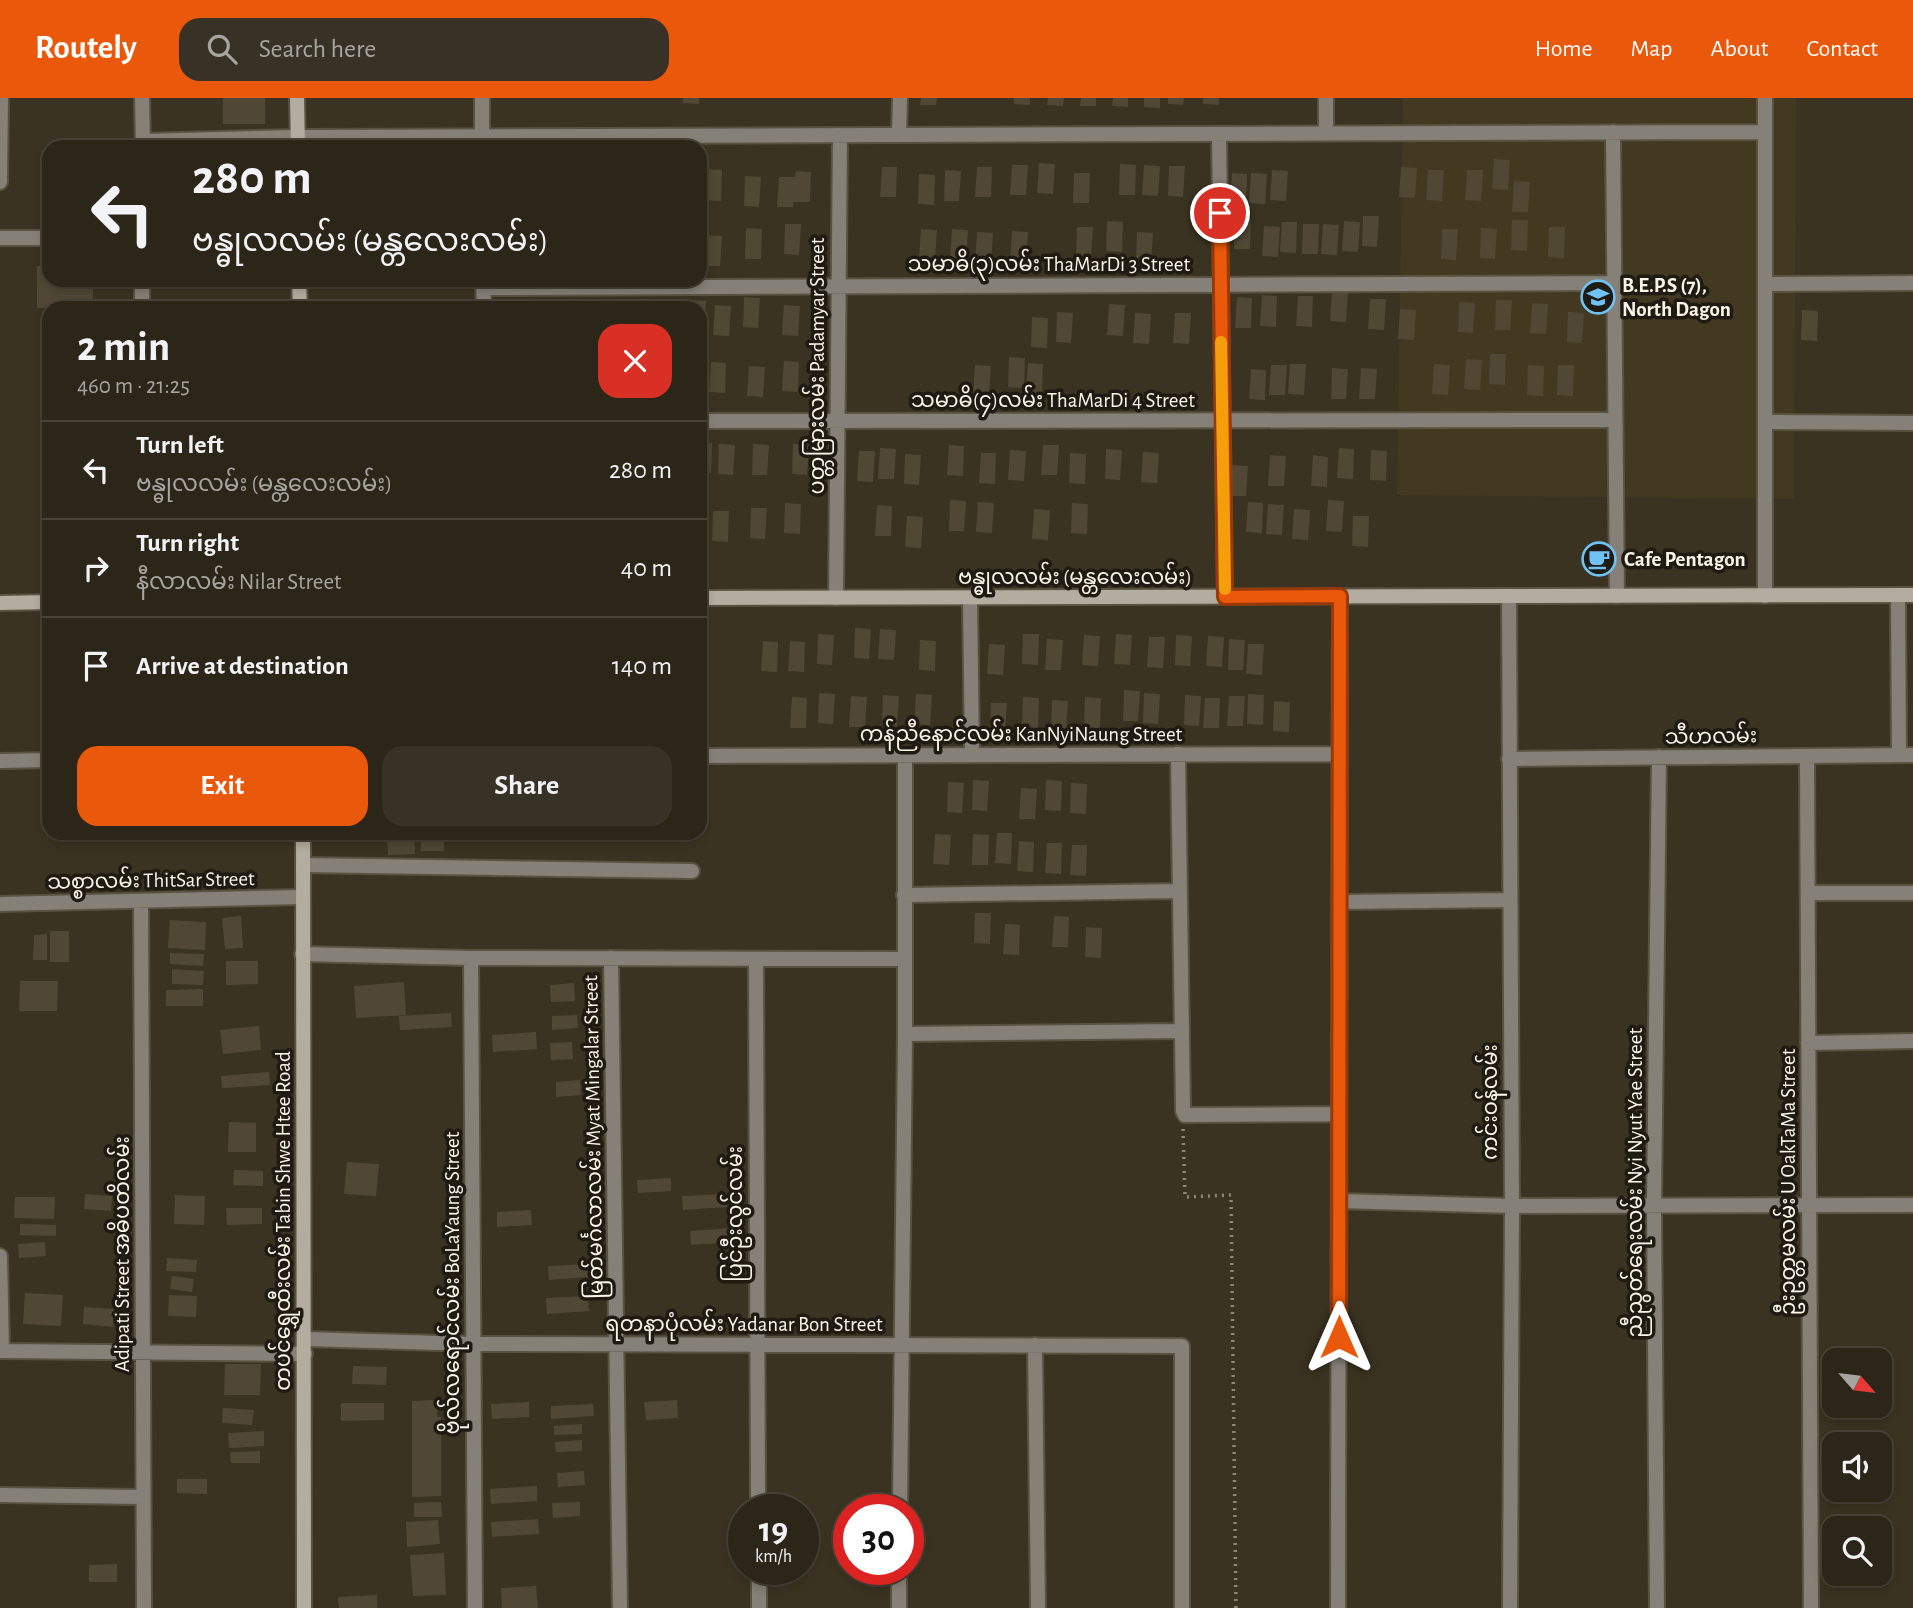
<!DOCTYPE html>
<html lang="en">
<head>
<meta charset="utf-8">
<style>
  body { margin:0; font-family:"Alegreya Sans","Noto Sans Myanmar",sans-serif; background:#383226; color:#f1f3f6; height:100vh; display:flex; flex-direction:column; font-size:26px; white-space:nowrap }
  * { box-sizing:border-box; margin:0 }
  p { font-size:23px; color:#a6a5a2 }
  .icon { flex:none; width:38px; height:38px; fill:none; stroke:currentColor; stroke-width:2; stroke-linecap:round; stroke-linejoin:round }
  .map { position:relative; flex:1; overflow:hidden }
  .details { position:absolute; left:42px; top:203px; width:665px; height:539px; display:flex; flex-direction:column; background:#2c2619; border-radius:21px; box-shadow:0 4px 10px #0003,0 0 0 2px #484338 }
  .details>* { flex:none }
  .top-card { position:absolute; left:42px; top:42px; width:665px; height:147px; border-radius:21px; box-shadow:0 4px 10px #0003,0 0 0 2px #484338; background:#2c2619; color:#f1f3f6; overflow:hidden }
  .needle { width:46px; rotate:118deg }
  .fabs { position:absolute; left:1822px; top:1250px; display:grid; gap:14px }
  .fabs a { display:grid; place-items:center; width:70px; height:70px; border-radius:14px; background:#2c2619; box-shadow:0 4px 10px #0003,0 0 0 2px #484338; font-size:35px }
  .speed { position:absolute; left:728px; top:1396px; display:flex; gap:14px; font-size:35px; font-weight:700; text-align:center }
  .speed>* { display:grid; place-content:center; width:91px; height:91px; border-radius:50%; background:#2c2619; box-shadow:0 4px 10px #0003,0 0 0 2px #484338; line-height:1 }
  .speed small { font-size:18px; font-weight:400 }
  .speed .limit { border:10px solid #d22; background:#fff; color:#111 }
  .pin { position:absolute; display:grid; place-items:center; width:60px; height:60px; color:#fff; margin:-30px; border:4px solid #fff; border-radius:50%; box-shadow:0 2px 7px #0007 }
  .me { position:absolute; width:77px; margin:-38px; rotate:0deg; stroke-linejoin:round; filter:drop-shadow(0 0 5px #0008) }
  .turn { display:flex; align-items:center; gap:24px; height:147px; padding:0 35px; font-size:32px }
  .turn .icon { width:91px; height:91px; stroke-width:2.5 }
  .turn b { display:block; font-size:49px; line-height:60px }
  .round { display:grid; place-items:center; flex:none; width:74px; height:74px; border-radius:21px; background:#383226 }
  .headline { display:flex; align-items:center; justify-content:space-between; height:119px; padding:0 35px }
  h1 { font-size:42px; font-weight:600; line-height:52px }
  .action { display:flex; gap:14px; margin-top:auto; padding:14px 35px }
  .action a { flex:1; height:80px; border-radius:21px; background:#ea580c; color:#fff; font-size:28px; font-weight:600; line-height:80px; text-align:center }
  .action a+a { background:#383226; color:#f1f3f6 }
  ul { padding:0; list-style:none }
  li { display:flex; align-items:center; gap:21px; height:98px; padding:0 35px; border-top:2px solid #484338 }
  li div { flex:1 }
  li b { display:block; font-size:26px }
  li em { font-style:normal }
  header { display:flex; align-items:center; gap:42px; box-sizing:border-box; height:98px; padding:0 35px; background:#ea580c; color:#fff }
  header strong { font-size:33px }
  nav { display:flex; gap:38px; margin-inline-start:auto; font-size:24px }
  .search { width:490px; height:63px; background:#383226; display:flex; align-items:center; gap:18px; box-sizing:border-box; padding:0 24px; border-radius:21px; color:#a6a5a2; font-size:26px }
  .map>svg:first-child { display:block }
  .built { fill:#433920 }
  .building { fill:#504835 }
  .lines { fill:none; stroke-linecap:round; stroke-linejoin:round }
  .street-casing { stroke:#595241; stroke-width:18 }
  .secondary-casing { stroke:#595241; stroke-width:18 }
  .path { stroke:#8d8777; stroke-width:3.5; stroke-dasharray:2 5; stroke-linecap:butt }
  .street { stroke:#858178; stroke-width:14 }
  .secondary { stroke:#b3ad9f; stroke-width:14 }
  .route-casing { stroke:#983908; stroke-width:18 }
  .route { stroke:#ea580c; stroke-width:12 }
  .slow { stroke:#f59e0b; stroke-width:12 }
  .labels { text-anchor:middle; stroke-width:7; stroke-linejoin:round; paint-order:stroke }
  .street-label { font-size:21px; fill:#f8f4e8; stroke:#1f1b13 }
  .poi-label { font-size:21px; font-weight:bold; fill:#f8f4e8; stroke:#1f1b13; text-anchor:start }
</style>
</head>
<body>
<header>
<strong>Routely</strong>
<div class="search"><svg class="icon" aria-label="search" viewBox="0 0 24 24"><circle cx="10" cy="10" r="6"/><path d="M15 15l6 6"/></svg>Search here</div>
<nav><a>Home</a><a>Map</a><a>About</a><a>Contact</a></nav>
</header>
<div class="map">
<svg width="1913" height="1510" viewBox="0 0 1913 1510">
  <rect width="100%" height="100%" fill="#3b3321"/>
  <path class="built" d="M1403 0H1796L1794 401 1397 397Z"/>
  <path class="building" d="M223 0H265V26H223Z
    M683 0H699V6L683 5Z
    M921 0H937L936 7H920Z
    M1014 0H1030V7L1014 6Z
    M1048 0H1064L1063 8 1047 7Z
    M1081 0H1096V8H1080Z
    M1113 0H1128V9L1112 8Z
    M1144 0H1160V10L1144 9Z
    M1168 0H1184L1183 7 1168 6Z
    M1203 0H1219V7L1203 6Z
    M1494 61 1510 62 1508 92 1492 91Z
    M1039 65 1055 66 1053 96 1037 95Z
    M1120 66 1136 67 1135 97H1119Z
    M1012 67H1028L1026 97H1010Z
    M1144 67 1160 68 1158 98 1142 97Z
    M1169 68H1185L1183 99 1168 98Z
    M882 69H897L896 99H880Z
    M977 69H992L991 99H975Z
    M1401 69 1417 70 1415 100 1399 99Z
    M707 71 722 72 721 103 705 102Z
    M945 72 961 73 959 103H944Z
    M1272 72 1288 73 1286 103 1270 102Z
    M1428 72H1444L1442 103 1426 102Z
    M1467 72H1483L1481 103 1465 102Z
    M796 73 811 74 810 104H793V109H777L779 79H795Z
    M1074 75H1090L1089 105H1073Z
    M1232 75 1247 76 1246 106 1230 105Z
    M1251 75 1267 76 1265 106 1249 105Z
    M919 76 935 77 934 107 918 106Z
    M745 78 761 79 759 109 744 108Z
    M1514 83 1530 84 1528 114H1512Z
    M1363 118H1379L1377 149 1362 148Z
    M1235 120 1251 121 1250 151H1234Z
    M1512 122H1528L1527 153 1511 152Z
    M1107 123 1123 124 1122 154 1106 153Z
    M1344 123 1360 124 1358 154 1342 153Z
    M1282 124H1297L1296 155 1280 154Z
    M785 126H801L799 157 784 156Z
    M1303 126H1319L1318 156H1302Z
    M1323 126 1339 127 1337 157 1321 156Z
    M1264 128 1280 129 1278 159 1262 158Z
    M1077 129H1093L1091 159H1076Z
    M1549 129H1565L1564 160 1548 159Z
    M746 130 762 131 761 161H745Z
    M1481 130 1497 131 1495 161 1480 160Z
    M921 131 937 132 935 162 919 161Z
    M952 131 968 132 966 162H950Z
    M1442 131H1458L1456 162 1441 161Z
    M1012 133 1028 134 1026 164 1010 163Z
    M977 134 993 135 991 165 975 164Z
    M1137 134 1153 135 1151 165 1136 164Z
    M706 137 722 138 720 168H705Z
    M37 168H49V182H93V209L37 210Z
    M1332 193 1348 194 1346 224 1330 223Z
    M1262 197 1277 198 1276 229 1260 228Z
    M1298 198H1313L1312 229 1296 228Z
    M744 199 760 200 758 230 743 229Z
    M1237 199 1252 200 1251 230H1235Z
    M1370 201H1386L1384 232 1368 231Z
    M564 202 580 203 579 210H563Z
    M690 202 706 203 704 233H700V210H690Z
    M1496 202H1512L1510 232H1495Z
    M1459 204 1475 205 1473 235 1458 234Z
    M1532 205 1548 206 1546 236 1530 235Z
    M1109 206 1125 207 1123 238 1107 237Z
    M715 207 731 208 729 238 713 237Z
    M784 207 800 208 798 238 782 237Z
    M1400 211 1416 212 1414 242 1398 241Z
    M1802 212 1818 213 1817 243 1801 242Z
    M1057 214 1073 215 1071 245 1056 244Z
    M1568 214 1584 215 1582 245 1567 244Z
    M1135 215 1151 216 1149 246 1133 245Z
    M1175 215H1191L1189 246 1173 245Z
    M1032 219 1048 220 1047 250 1031 249Z
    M1490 256H1506L1505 287 1489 286Z
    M1009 259 1025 260 1024 290 1008 289Z
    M1466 261 1482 262 1480 292 1464 291Z
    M784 263 799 264 798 294 782 293Z
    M711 264 726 265 725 295 709 294Z
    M1028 265 1043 266 1042 296 1026 295Z
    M1290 266H1306L1304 297 1288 296Z
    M1434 266 1450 267 1448 297 1432 296Z
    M975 267 991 268 989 298 973 297Z
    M1271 267H1287L1285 297H1269Z
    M1528 267 1544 268 1543 298 1527 297Z
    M1558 267H1574L1573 298 1557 297Z
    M749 268 765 269 763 299 747 298Z
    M1332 270 1348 271 1346 301H1331Z
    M1361 270 1377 271 1375 301H1359Z
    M1251 271 1266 272 1265 302 1249 301Z
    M700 345H712L711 375H700Z
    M719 346 735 347 733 377 718 376Z
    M753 346 769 347 767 377H752Z
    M793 346H809L807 377 792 376Z
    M949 347 964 348 963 378 947 377Z
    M1043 347H1059L1057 377H1041Z
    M880 350 896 351 894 381H878Z
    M1339 350 1354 351 1353 381 1337 380Z
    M1106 351 1122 352 1120 382 1105 381Z
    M1010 352 1026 353 1024 383 1008 382Z
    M1371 352 1387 353 1386 383 1370 382Z
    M859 353H875L873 384 857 383Z
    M1143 354 1159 355 1157 385 1141 384Z
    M981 355H996L995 386 979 385Z
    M1070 355 1086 356 1085 386 1069 385Z
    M905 356 921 357 919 387 904 386Z
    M1270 357 1286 358 1284 388H1268Z
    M1313 357 1328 359 1327 389 1311 388Z
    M1232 367 1248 368 1246 398H1231Z
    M950 402 966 403 964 433H949Z
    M1328 402 1344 403 1342 434 1326 433Z
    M978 404 994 405 992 435 976 434Z
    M1248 404 1263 405 1262 435 1246 434Z
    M785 405 801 406 800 436 784 435Z
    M1072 405 1088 406 1087 436 1071 435Z
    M1268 406 1284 407 1282 437 1266 436Z
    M877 407 892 408 891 438H875Z
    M751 410H767L765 441 750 440Z
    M1034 411 1050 412 1048 442 1032 441Z
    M1294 411 1310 412 1308 442 1292 441Z
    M713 413H729L728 444 712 443Z
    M907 418 923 419 921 450 905 449Z
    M1353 418H1369L1368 449 1352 448Z
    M855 530 871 531 869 561 854 560Z
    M880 531 896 532 894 562 878 561Z
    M818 536 834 537 832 567 817 566Z
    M1023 536H1039L1038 567 1022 566Z
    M1116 536 1132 537 1130 567 1114 566Z
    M1084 537 1100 538 1098 568 1082 567Z
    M1176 537 1192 538 1190 568 1175 567Z
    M1208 538 1224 539 1222 569 1206 568Z
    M1149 539H1165L1163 570 1147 569Z
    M1047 541 1063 542 1061 572H1045Z
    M1229 541 1245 542 1243 572H1228Z
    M920 542 936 543 935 573 919 572Z
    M763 543 778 544 777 574 761 573Z
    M790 543 805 544 804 574 788 573Z
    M989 546 1005 547 1003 577 987 576Z
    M1248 546H1264L1262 577 1246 576Z
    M1124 592 1140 593 1138 623H1123Z
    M819 595 835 596 833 626 818 625Z
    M1144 595 1160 596 1158 626 1143 625Z
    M916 596 932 597 930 627 914 626Z
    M1248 596 1264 597 1263 627 1247 626Z
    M883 597 899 598 897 628 882 627Z
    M1185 597 1201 598 1199 628 1184 627Z
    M851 598 867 599 865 629H849Z
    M1229 598H1245L1243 628H1227Z
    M792 599 807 600 806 630H790Z
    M1023 599 1039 600 1038 630 1022 629Z
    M1085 599 1101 600 1100 630H1084Z
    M1205 600H1220L1219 630H1203Z
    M1052 602 1068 603 1066 633 1051 632Z
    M1274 603 1290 604 1289 634 1273 633Z
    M991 605H1007L1005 636 990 635Z
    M973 682 989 683 987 713 972 712Z
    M1046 682 1062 683 1061 713 1045 712Z
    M948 684 964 685 962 715 947 714Z
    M1071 685 1087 686 1086 716 1070 715Z
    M1021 690 1037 691 1035 721H1019Z
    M225 735H257V741H225Z
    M387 735H414L415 756 388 757Z
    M421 735H444V753H421Z
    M997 735H1012L1011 766 995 765Z
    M935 736 951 737 949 767 933 766Z
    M973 736 989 737 988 767H972Z
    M1019 743 1034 744 1033 774 1017 773Z
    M1047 745H1062L1061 776 1045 775Z
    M1072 747H1087L1086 778 1070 777Z
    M975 815H991L990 846 974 845Z
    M241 818 243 850 225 851 222 820Z
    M1054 818 1069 819 1068 849H1052Z
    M170 822 206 824 205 852 168 850Z
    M1005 826 1020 827 1019 857 1003 856Z
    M1086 829 1102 830 1101 860 1085 859Z
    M50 833H69V864H50Z
    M47 836V862H33L34 837Z
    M170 855 204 856 203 868 170 866Z
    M226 863H258V886L226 887Z
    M172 871 204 873 203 887 172 886Z
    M20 883H58L57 913H19Z
    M404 884 406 917 356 920 354 888Z
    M574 885 575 903 551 904 550 887Z
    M203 891V908H166V892Z
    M451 915 452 929 400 932 399 918Z
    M577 917 578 930 552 932V918Z
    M259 928 261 952 223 956 220 932Z
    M536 934 537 951 493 954 492 937Z
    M572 944 573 961 551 962 550 945Z
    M269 974 270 987 222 990 221 978Z
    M580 982 581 997 556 999V984Z
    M229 1024 256 1025V1054H228Z
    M347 1064 379 1066 376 1098 344 1096Z
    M234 1072 263 1073V1088L233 1087Z
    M671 1080V1093L638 1095 637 1082Z
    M85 1096 112 1098 111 1113 84 1111Z
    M726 1096 727 1109 683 1112 682 1098Z
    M175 1097 205 1098 204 1127 174 1126Z
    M15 1099H55L54 1121 14 1120Z
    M226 1110H262V1126L227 1127Z
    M531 1112 532 1127 497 1129V1114Z
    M20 1126 56 1127V1138L20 1137Z
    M732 1130 733 1144 691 1147 690 1133Z
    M45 1144 46 1158 19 1160 18 1146Z
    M167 1160 197 1162 196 1174 166 1173Z
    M588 1166V1179L549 1182 548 1168Z
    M172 1178 194 1181 192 1194 170 1191Z
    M25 1195 63 1197 61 1228 23 1226Z
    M169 1197 197 1198 196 1219 168 1218Z
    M588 1198 589 1213 547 1216 546 1200Z
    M84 1209 114 1211 113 1229 83 1226Z
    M225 1266H261L260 1297H224Z
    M353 1268 387 1269 386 1287 352 1286Z
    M437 1302V1319H441V1398L412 1399V1303Z
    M677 1302 678 1320 646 1322 644 1304Z
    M529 1304V1319L492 1321 491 1306Z
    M341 1305H384V1322L341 1323Z
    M593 1306 594 1318 551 1321V1308Z
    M223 1310 254 1312 252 1327 222 1325Z
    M582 1326V1336L554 1337V1328Z
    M264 1333V1348L229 1350 228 1335Z
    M582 1342V1353L556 1354 555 1344Z
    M260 1353V1365H231L230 1354Z
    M584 1373 585 1387 558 1389 557 1375Z
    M177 1381H207V1396L177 1395Z
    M537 1388V1403L491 1406 490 1391Z
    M441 1404 442 1419H414V1405Z
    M580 1404V1418L553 1420 552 1405Z
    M538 1421 539 1436 492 1439 491 1424Z
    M438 1422 440 1446 407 1449 406 1424Z
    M444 1455 446 1497 413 1498 410 1457Z
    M117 1466V1484H89V1467Z
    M536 1488 538 1510H502L501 1490Z
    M377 1497V1510H339L338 1499Z"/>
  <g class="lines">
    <defs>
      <path id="street" d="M142 0 143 49
        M482 0V49
        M1613 34 1617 498
        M1326 35V0
        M1219 36 1225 499
        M899 37 900 0
        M143 43 297 39 1765 34
        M0 84 1 0
        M0 140H49
        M483 182 484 210
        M1766 186 1913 185
        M484 190 1615 185
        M142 210V182
        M700 323 1615 322
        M1766 324 1913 325
        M1898 497 1899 657
        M1509 498 1512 1108 1510 1510
        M1765 498V0
        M836 500 840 37
        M970 500 972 657
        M1178 656 1183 1013 1185 1017H1190L1339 1016
        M703 658 1340 656
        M1807 658 1811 1510
        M1509 661 1913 657
        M0 663 49 662
        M303 767 692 773
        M1808 795H1913
        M904 797 1180 793
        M141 803 144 1510
        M1339 804 1510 802
        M0 806 302 799
        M302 856 471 860 904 861
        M471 860 475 1510
        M611 860 620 1510
        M756 861 758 1412
        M905 936 1182 933
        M1808 945 1913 943
        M1339 1103 1512 1108 1913 1107
        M0 1158 2 1253
        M305 1241 473 1246 1182 1248V1510
        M1035 1247 1038 1510
        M0 1253 305 1256
        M0 1397 143 1399
        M900 1412 905 936V657
        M759 1472V1510
        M899 1510V1472
        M1338 1510 1340 498
        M1657 1510 1654 1108 1659 659"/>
      <path id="secondary" d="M297 0 298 49
        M299 182 300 210
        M700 500 1913 497
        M0 505 49 504
        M303 735 304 1510"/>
    </defs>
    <use href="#street" class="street-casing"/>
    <use href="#secondary" class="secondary-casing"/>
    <path class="path" d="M1183 1031 1185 1099 1231 1097 1236 1510"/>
    <use href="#street" class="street"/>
    <use href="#secondary" class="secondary"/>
  </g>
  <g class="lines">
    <defs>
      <path id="route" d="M1220 115 1225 499 1340 498 1339 1239"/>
    </defs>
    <use href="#route" class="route-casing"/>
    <use href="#route" class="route"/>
    <path class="slow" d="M1221 244 1225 491"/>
  </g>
  <defs>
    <symbol id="school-ring" viewBox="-11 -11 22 22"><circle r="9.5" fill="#1f1b13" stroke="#70c1f4" stroke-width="1.5"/><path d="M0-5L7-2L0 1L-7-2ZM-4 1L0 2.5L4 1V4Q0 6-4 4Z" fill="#70c1f4"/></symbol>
    <symbol id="cafe-ring" viewBox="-11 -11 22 22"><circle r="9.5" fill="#1f1b13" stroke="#70c1f4" stroke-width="1.5"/><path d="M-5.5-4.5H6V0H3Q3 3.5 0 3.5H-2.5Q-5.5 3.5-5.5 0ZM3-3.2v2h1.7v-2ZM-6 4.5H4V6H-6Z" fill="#70c1f4"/></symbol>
  </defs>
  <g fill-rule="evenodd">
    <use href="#school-ring" x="1579" y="180" width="38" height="38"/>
    <use href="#cafe-ring" x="1580" y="442" width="38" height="38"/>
  </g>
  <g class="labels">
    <g class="street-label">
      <text x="1049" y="173">သမာဓိ(၃)လမ်း ThaMarDi 3 Street</text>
      <text transform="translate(817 268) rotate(-90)" y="7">ပတ္တမြားလမ်း Padamyar Street</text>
      <text x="1053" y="309">သမာဓိ(၄)လမ်း ThaMarDi 4 Street</text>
      <text x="1075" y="486">ဗန္ဓုလလမ်း (မန္တလေးလမ်း)</text>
      <text x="1021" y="643">ကန်ညီနောင်လမ်း KanNyiNaung Street</text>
      <text transform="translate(1711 638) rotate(-1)" y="7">သီဟလမ်း</text>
      <text transform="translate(151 782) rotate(-1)" y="7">သစ္စာလမ်း ThitSar Street</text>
      <text transform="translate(1490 1004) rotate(-90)" y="7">ကင်းဝန်လမ်း</text>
      <text transform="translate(593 1039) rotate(-91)" y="7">မြတ်မင်္ဂလာလမ်း Myat Mingalar Street</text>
      <text transform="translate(1788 1084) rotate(-90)" y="7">ဦးဥတ္တမလမ်း U OakTaMa Street</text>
      <text transform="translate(1635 1085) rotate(-90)" y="7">ညီညွတ်ရေးလမ်း Nyi Nyut Yae Street</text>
      <text transform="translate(735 1116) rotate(-90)" y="7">ပြင်ဦးလွင်လမ်း</text>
      <text transform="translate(283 1123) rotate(-90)" y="7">တပင်ရွှေထီးလမ်း Tabin Shwe Htee Road</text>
      <text transform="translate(122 1156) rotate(-90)" y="7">Adipati Street အဓိပတိလမ်း</text>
      <text transform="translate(452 1185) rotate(-90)" y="7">ဗိုလ်လရောင်လမ်း BoLaYaung Street</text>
      <text x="744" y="1233">ရတနာပုံလမ်း Yadanar Bon Street</text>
    </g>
    <g class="poi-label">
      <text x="1622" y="194">B.E.P.S (7),<tspan x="1622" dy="24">North Dagon</tspan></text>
      <text x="1624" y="468">Cafe Pentagon</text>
    </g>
  </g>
</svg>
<div class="fabs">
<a><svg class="needle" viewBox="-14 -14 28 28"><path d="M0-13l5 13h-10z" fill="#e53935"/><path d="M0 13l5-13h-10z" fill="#a6a5a2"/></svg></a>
<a><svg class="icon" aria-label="sound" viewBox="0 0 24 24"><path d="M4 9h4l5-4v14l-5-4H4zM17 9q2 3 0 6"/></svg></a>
<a><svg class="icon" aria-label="search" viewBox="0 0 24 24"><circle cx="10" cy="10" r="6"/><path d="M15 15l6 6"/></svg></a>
</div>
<div class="speed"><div>19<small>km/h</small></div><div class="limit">30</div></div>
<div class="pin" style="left:1220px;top:115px;background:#d93025"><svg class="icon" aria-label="arrive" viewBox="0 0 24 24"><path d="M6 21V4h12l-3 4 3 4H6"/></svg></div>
<svg class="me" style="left:1339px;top:1239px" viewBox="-20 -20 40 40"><path d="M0-17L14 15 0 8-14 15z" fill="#ea580c" stroke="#fff" stroke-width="4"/></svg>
<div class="top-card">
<div class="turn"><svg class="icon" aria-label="left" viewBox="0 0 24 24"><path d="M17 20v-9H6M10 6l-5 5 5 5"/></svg><div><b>280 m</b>ဗန္ဓုလလမ်း (မန္တလေးလမ်း)</div></div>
</div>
<section class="details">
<div class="headline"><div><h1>2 min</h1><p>460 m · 21:25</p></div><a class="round" style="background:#d93025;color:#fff"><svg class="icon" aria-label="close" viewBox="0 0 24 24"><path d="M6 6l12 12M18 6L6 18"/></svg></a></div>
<ul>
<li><svg class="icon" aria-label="left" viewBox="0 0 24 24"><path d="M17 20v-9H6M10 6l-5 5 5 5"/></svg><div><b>Turn left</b><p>ဗန္ဓုလလမ်း (မန္တလေးလမ်း)</p></div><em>280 m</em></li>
<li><svg class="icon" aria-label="right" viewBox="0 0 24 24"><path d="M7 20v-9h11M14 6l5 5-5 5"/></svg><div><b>Turn right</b><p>နီလာလမ်း Nilar Street</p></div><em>40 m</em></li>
<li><svg class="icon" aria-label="arrive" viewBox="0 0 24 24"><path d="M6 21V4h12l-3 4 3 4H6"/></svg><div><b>Arrive at destination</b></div><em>140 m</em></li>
</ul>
<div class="action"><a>Exit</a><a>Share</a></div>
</section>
</div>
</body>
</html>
